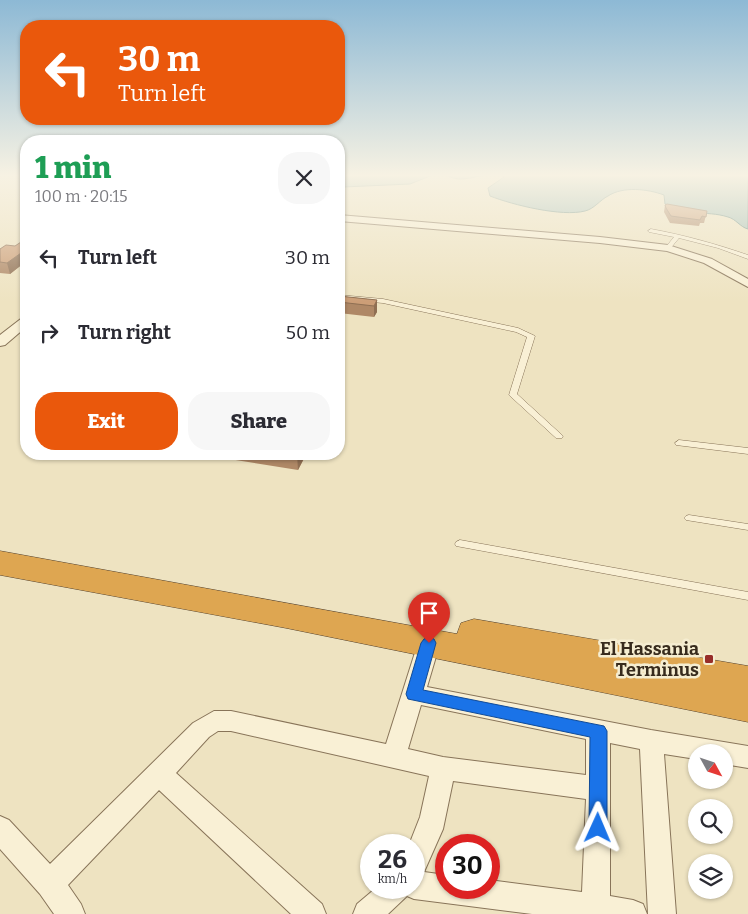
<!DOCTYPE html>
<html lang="en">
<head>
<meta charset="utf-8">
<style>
  body { margin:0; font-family:Bitter,serif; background:#f7f7f7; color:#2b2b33; height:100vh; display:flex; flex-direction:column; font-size:19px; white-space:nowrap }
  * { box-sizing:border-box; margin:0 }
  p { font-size:16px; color:#7c7c81 }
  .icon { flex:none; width:28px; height:28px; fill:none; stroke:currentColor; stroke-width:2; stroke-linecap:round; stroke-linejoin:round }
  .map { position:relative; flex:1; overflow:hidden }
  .drawer { position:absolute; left:20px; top:135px; width:325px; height:325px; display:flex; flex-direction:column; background:#fff; border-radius:20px; box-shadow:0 1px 4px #0004 }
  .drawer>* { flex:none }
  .guide { position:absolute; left:20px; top:20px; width:325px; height:105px; border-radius:20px; box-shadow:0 1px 4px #0004; background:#ea580c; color:#fff; overflow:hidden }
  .needle { width:32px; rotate:130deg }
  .fabs { position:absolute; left:688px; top:744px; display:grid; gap:10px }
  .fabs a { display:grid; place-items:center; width:45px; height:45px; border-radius:50%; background:#fff; box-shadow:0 1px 4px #0004; font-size:25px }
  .speed { position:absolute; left:360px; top:834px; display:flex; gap:10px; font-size:25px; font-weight:700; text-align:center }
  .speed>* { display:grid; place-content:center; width:65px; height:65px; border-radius:50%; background:#fff; box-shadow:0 1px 4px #0004; line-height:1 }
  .speed small { font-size:12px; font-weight:400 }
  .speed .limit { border:8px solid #d22; background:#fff; color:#111 }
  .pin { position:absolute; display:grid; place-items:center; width:42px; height:42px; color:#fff; margin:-51px -21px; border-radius:50% 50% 50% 0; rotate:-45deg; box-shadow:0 0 5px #0007 }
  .pin .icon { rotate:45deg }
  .me { position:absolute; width:55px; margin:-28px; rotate:1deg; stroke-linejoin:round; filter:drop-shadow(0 0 4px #0008) }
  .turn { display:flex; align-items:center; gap:18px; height:105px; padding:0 15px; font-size:22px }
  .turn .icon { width:65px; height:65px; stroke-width:2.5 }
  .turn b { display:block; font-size:35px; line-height:42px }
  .round { display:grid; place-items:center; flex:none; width:52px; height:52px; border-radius:20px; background:#f7f7f7 }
  .head { display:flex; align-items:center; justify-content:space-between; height:85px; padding:0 15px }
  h1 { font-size:30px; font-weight:800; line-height:38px; color:#1e9e55 }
  .primary-button { display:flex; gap:10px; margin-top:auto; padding:10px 15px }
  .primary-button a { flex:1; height:58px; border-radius:20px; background:#ea580c; color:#fff; font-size:20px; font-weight:800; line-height:58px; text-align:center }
  .primary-button a+a { background:#f7f7f7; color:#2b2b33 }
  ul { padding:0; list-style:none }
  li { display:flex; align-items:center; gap:15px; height:75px; padding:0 15px }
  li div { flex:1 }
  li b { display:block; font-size:19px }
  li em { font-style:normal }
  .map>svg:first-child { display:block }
  .water { fill:#a4c0b9; stroke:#6b8e87 }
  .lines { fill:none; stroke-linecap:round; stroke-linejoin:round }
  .lane-casing { stroke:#887459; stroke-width:1 }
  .street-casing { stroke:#887459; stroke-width:2 }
  .highway-casing { stroke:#55422d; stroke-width:1 }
  .lane { fill:#f9f0d5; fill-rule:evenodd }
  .street { fill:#f9f0d5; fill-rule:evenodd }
  .highway { fill:#dea651; fill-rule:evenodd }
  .wall { fill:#af8866 }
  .shaded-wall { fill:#8f6f53 }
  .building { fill:#cc9e77; stroke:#8f6f53 }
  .route { fill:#1a73e8; stroke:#114b97 }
  .poi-dot { fill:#972d29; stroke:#f5edd1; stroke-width:2 }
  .labels { text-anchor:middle; stroke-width:5; stroke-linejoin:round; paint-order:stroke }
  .near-poi-label { font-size:18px; font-weight:bold; fill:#372b1d; stroke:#f5edd1; text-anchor:end }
</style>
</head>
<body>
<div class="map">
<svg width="748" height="914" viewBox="0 0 748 914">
  <rect width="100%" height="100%" fill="#eee3c1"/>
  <path class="water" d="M339 174H435L410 184 343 187H339Z
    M447 174H748V229C740 227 736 219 728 217 706 210 685 217 665 204L664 195C648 189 623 186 608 196 600 200 594 209 585 211 562 217 513 205 490 196L488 188 504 177 503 175C484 170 466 185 448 176Z"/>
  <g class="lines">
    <defs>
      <path id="lane" d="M651 229C684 235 716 244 748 255V259L718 248 679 238 670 249H666L665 248 674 237 649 232 648 231Z
        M339 295 383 299 518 328 533 335 535 336 517 394 563 436 562 438H556L509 395 527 337 516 332 383 303 339 299Z
        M679 440 748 448V454L676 445 675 443Z
        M689 515 748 524V530L686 520 684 518 686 516Z
        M460 540 748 592V600L456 546 455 544 456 542Z"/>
      <path id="street" d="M339 215 600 237 668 245 712 259 748 279V287L704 263 667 251 600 243 339 221Z
        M26 317V327L5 345 0 346V335L22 318Z
        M429 634 437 637 440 643 427 687 651 730 748 746V768L724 764V752H696V759L664 754 676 914H648L640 749 610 743V896L633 900 643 904 647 914H532L414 899 407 896 388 914H353L357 904 376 888H414V845H409L420 817 429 776 231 731H218L209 737 176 773 322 904 326 914H291L159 790 68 885 81 904 85 914H54L40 894 0 849V816L9 820 50 864 193 723 214 711H231L386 744 418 643 421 637ZM421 705 586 739V775L443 757 408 749ZM453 781 586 799 582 892 489 880V888H446V875L424 872 443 829Z"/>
      <path id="highway" d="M0 551 457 634 461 623 474 619 748 666V722L286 628 0 575Z"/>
    </defs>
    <use href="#lane" class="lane-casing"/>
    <use href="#street" class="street-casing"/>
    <use href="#highway" class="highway-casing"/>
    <use href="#lane" class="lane"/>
    <use href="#street" class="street"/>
    <use href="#highway" class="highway"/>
  </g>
  <path class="wall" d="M665 205 707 211 704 223H700L699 226 670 223 664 212Z
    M26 242V264L24 263 10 274 0 273V249L15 246Z
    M339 296 377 300V312L374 317 339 313Z
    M198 454H306V455L298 470Z"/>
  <path class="shaded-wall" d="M21 253 24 263 10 274 7 263Z
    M377 300V312L374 317V306Z
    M297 454H306L298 470Z"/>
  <path class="building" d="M667 204 707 211 706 217 702 216 700 220 671 216 666 208 665 205Z
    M21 242H26V253H21L7 263 0 262V249L6 245 15 246Z
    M339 296 377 300 374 306 339 302Z"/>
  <linearGradient id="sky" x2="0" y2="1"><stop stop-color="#8db9d5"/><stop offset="0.58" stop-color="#f7f2e3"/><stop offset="1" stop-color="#f7f2e3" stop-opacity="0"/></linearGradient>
  <rect width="748" height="302" fill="url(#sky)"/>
  <path class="route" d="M429 637 434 639 436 643 423 690 604 726 607 731V828L604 835 598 838 591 835 589 828 590 737 408 699 406 694 421 643 424 639Z"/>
  <rect class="poi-dot" x="704" y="654" width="10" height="10" rx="2.5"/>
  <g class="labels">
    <g class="near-poi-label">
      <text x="699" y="655">El Hassania<tspan x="699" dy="21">Terminus</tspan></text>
    </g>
  </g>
</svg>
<div class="fabs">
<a><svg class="needle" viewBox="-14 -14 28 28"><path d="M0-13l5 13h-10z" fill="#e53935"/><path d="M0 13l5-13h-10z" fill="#7c7c81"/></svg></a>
<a><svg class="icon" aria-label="search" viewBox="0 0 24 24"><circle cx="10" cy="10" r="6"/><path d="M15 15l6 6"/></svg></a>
<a><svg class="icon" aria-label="layers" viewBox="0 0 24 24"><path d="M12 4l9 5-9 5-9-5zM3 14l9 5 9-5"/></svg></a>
</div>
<div class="speed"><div>26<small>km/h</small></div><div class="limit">30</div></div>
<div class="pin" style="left:429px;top:643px;background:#d93025"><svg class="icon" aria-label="arrive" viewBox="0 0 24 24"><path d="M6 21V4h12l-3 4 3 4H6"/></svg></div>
<svg class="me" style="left:598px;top:828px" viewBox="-20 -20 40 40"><path d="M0-17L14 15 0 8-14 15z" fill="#1a73e8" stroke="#fff" stroke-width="4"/></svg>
<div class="guide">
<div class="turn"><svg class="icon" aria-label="left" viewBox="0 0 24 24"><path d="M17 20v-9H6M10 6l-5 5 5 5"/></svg><div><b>30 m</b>Turn left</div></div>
</div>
<section class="drawer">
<div class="head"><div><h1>1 min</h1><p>100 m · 20:15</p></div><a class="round"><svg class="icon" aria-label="close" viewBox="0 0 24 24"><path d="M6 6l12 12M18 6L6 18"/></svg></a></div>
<ul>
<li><svg class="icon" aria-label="left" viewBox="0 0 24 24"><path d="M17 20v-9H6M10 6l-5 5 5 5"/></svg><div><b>Turn left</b></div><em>30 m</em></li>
<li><svg class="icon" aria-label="right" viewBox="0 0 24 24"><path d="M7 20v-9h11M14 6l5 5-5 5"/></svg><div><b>Turn right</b></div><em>50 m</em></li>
</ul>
<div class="primary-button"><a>Exit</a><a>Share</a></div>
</section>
</div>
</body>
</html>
